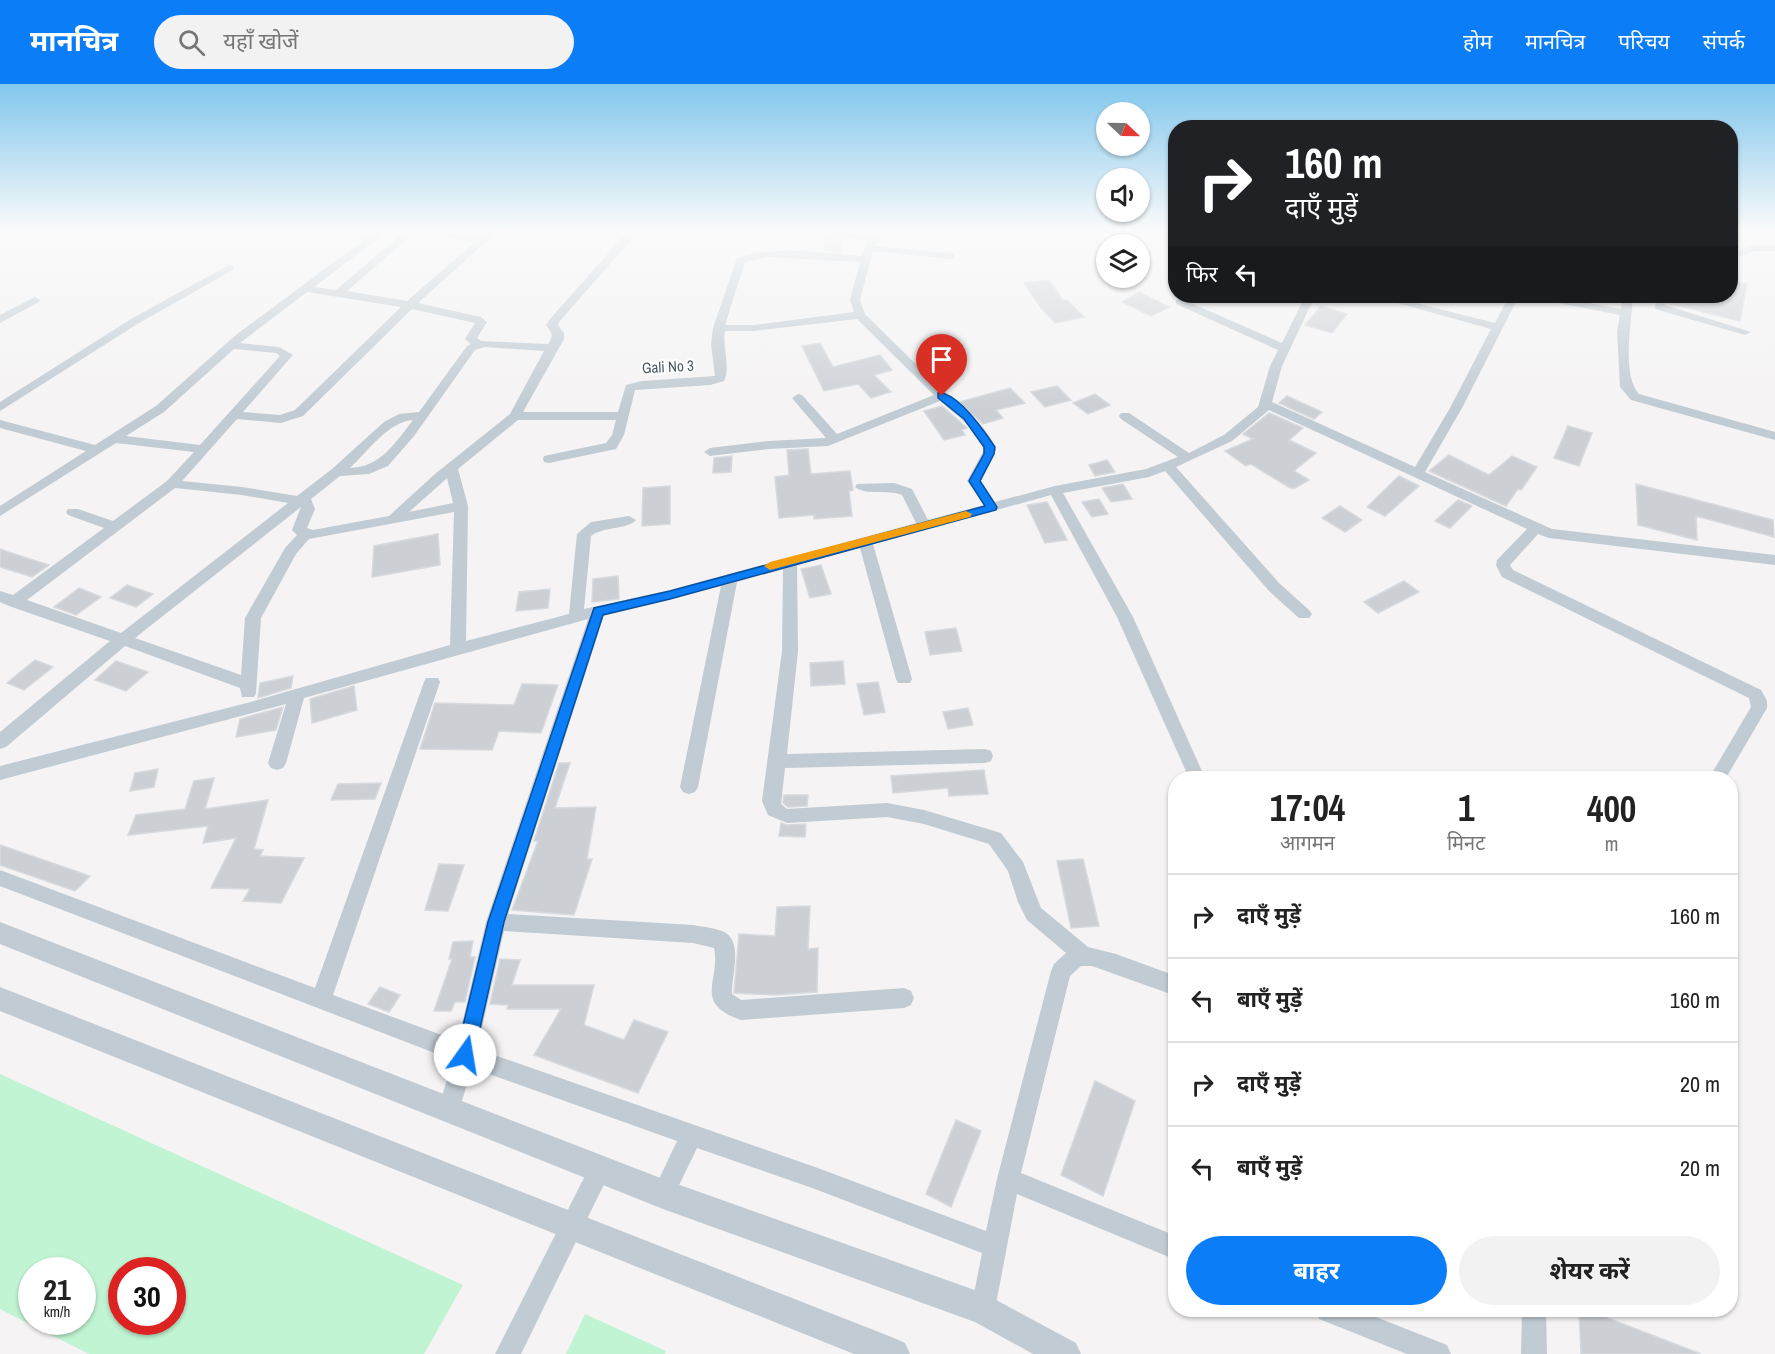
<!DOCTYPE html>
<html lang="hi">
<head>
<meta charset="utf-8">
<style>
  body { margin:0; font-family:"Archivo Narrow","Noto Sans Devanagari",sans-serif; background:#f2f2f2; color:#222; height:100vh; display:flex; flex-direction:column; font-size:22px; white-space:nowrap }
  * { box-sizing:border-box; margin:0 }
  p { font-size:20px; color:#767676 }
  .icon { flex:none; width:33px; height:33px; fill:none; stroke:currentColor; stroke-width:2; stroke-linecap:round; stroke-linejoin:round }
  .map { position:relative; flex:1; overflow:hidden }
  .side { position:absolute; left:1168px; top:687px; width:570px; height:546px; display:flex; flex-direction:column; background:#fff; border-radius:24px; box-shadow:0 2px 4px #0004 }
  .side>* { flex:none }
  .hud { position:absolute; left:1168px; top:36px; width:570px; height:183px; border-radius:24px; box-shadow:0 2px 4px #0004; background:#202124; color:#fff; overflow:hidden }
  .needle { width:39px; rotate:112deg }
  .buttons { position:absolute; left:1096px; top:18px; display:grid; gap:12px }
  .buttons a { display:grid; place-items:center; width:54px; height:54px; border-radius:50%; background:#fff; box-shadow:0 2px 4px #0004; font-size:30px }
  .speed { position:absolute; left:18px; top:1173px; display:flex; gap:12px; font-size:30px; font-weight:700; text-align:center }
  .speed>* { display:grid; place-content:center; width:78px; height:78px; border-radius:50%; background:#fff; box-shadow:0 2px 4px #0004; line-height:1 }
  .speed small { font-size:15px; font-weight:400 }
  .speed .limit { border:9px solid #d22; background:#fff; color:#111 }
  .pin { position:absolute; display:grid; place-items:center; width:51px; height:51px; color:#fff; margin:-62px -26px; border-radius:50% 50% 50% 0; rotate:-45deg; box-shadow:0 0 6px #0007 }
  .pin .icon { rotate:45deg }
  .me { position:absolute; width:66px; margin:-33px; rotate:13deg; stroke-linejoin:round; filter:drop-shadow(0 0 4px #0008) }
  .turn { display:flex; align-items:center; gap:21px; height:126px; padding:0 18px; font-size:27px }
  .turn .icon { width:78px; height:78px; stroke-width:2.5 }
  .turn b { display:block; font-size:42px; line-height:51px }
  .then { display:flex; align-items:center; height:57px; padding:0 18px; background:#0003; gap:12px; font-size:22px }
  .eta { display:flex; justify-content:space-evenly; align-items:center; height:102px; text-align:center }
  .eta b { font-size:36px; font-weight:700; line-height:42px }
  .primary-button { display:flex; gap:12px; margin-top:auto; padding:12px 18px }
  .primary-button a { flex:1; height:69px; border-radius:36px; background:#0b7df6; color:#fff; font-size:24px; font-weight:700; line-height:69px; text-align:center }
  .primary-button a+a { background:#f2f2f2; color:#222 }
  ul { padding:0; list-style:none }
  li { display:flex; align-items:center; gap:18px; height:84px; padding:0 18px; border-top:2px solid #e0e0e0 }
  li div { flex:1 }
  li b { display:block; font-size:22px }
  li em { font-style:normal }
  header { display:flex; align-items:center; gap:36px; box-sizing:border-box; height:84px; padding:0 30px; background:#0b7df6; color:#fff }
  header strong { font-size:28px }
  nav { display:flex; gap:33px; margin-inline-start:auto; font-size:21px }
  .search { width:420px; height:54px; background:#f2f2f2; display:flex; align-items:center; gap:15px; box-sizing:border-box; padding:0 21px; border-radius:33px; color:#767676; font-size:22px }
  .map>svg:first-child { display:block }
  .green { fill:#c0f4d2; fill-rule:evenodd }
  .building { fill:#ccd0d5; stroke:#d6d9de; stroke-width:1.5 }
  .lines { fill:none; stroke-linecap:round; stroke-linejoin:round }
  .minor { fill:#c0cbd3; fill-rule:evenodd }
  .tertiary { fill:#c0cbd3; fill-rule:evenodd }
  .route { fill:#0b7df6; stroke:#0751a0; stroke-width:1.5 }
  .slow { fill:#f59e0b }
  .labels { text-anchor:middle; stroke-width:4.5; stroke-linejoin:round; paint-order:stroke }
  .far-street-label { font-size:15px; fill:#485763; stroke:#fff }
</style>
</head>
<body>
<header>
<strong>मानचित्र</strong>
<div class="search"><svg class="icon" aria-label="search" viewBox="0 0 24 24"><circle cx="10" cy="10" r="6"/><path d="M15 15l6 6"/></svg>यहाँ खोजें</div>
<nav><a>होम</a><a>मानचित्र</a><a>परिचय</a><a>संपर्क</a></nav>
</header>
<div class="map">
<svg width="1775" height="1270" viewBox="0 0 1775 1270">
  <rect width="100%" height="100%" fill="#f5f3f3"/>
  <path class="green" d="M0 990 463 1201 424 1270H89L0 1225ZM32 1186H82V1238H32ZM122 1186H172V1238H122Z
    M585 1230 666 1267 665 1270H566Z"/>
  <path class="building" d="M825 153 842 155 841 168 824 166Z
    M1049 196 1063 217 1067 216 1084 233 1055 239 1042 225 1024 199Z
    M1732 196 1747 200 1740 237 1667 219 1668 212H1731Z
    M1139 208 1169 223 1151 232 1122 218Z
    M1321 222 1347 230 1332 249 1305 241Z
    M820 259 833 283 880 271 892 286 874 291 891 308 871 314 858 300 824 307 802 262Z
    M1057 302 1071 316 1045 323 1031 308Z
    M1010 304 1025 319 996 326 1003 334 983 340 959 318Z
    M1095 310 1110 321 1088 330 1073 319Z
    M1287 312 1322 328 1314 335 1279 319Z
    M942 322 967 344 962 346 965 351 944 356 924 327Z
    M1269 329 1303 344 1289 356 1316 369 1294 387 1309 396 1295 404H1290L1251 380 1246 382 1225 367 1253 355 1243 350Z
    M1568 342 1592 349 1579 382 1554 374Z
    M808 365 811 390 850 387 853 406 849 407 852 432 814 435V431L779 434 775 393 789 391 787 366Z
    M1449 371 1489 391 1512 372 1537 383 1521 406 1518 405 1506 422 1429 387Z
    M732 372 731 388 713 389 714 374Z
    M1107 376 1115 388 1095 392 1089 381Z
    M1399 392 1419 402 1385 432 1367 423Z
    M1123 400 1132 415 1111 418 1102 404Z
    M1636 400 1773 436 1774 453 1696 432 1697 456 1638 441Z
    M670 402V440L642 442 643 404Z
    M1099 415 1108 430 1092 433 1082 418Z
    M1458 416 1472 422 1450 444 1435 437Z
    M1047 418 1053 429 1067 456 1045 459 1027 421Z
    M1340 422 1362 436 1345 448 1322 434Z
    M438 450 440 481 372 493 374 462Z
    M0 465 8 468 49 481 32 493 0 483Z
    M821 481 831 510 810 514 801 485Z
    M618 492 619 515 592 518 593 495Z
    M1404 497 1419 508 1378 529 1364 518Z
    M127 501 153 510 136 523 110 514Z
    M79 504 101 513 76 531 54 523Z
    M550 505 548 524 516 527 519 508Z
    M956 544 962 567 930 571 925 548Z
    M35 576 53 583 24 606 7 599Z
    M116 577 148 588 126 607 95 596Z
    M843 577 845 600 811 602 810 579Z
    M293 592 291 604 258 614 260 599Z
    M878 598 885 628 864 631 857 600Z
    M522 600 558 601 541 649 499 647 492 666 420 665 435 619 514 621Z
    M354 602 357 626 312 639 310 615Z
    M283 623 276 646 236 653 240 635Z
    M968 624 973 641 948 645 943 628Z
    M559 679H570L555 724 596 723 587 775H592L574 831 512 826 538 757H534Z
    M158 685 154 703 130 707 135 689Z
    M984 686 988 710 949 712 948 704 893 709 891 692Z
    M214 694 205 725 268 716 254 765 263 766 260 772 304 774 281 819 243 817 250 805 211 804 236 754 203 759 208 742 128 751 136 731 185 725 194 697Z
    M381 699 375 715 331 716 338 700Z
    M784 711H808L807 722 788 723 783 719Z
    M781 739 787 741 806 740 805 753 779 752Z
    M0 761 90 792 75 807 0 781Z
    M1083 775 1099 842 1071 844 1057 777Z
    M439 780 464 781 448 827 425 826Z
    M810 822 808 865 818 864 817 908 775 911 734 909 739 850 775 852 777 823Z
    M473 857 470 873H475L465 918H455L451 927H434L452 875H449L453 858Z
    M500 875 520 876 512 901H594L584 941 624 956 634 936 668 948 638 1009 534 971 561 925H507L508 921 490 920Z
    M380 903 400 911 389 928 368 920Z
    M1095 997 1135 1017 1103 1112 1061 1091Z
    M956 1036 981 1047 951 1123 926 1110Z
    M1579 1226H1587L1701 1270H1581Z"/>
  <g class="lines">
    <path class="minor" d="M376 147H388L314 203 336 206 405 147H443L481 153 487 147H498L418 219 481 233 487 238 477 254 481 257 548 260C554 252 552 249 546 241L550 235 628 147H639L559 238 558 241 564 249V255L523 328H618L626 301 642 297 715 292 711 260 713 244 737 174C778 161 820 169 862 172L868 156 815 150 810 147 872 150 873 147H883L875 162 954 170V174L950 175 873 167 860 216 865 230C891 256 918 282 945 308 964 327 987 340 996 366L981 397 995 418 1055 402 1146 385 1178 373 1121 335 1119 332 1121 329H1129L1189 369 1224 351 1258 323 1270 282 1278 266 1176 220V216H1184L1282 259 1305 212H1315L1282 282 1272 318 1415 383 1450 324 1491 245 1372 212H1388L1495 239 1509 212H1519L1462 324 1425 388 1552 445 1775 471V481L1549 454 1538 450 1510 481 1513 486 1761 606 1767 617V624L1726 694H1709L1751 623 1749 614 1502 493 1496 481 1497 476 1527 445 1269 326 1232 357 1176 383 1279 499 1309 526 1312 530 1309 534H1299L1269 507 1165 387 1149 393 1063 409 1133 533 1205 694H1189L1117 533 1051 411 873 460 912 595 910 599H898L896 595 860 464 797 481 798 567 787 670 985 665 991 667 993 672 991 677 985 679 785 684 781 720 787 725 887 719 924 726 1001 749 1023 778 1041 824 1088 863 1116 870 1176 892V912L1092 882H1081L1070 892 1021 1089 1176 1152V1176L1017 1110 995 1225 992 1234 983 1237 974 1234 971 1225 982 1169 815 1105 697 1064 671 1118 663 1121 655 1118 652 1110 677 1057 472 984 457 1033 449 1036 441 1033 438 1025 453 976 0 802V786L315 904 424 598 426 594H438L440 598 333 911 458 957 486 838 588 535 304 614 286 679 283 684 277 686 271 684 268 679 286 620 0 696V682L247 619 450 561 454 428 309 455 296 470 261 534 256 609 254 613H242L240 604 125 562 6 663 0 665V648L110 557 9 522 0 518V507L13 511 104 444 68 431 66 428 68 425H78L113 437 167 397 194 368 116 359 0 432V422L86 367 0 344V336L95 361 156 322 237 250ZM415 148 475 158 407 217 347 207ZM767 173 860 178 850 216 854 228 754 241H725L745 178ZM307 208 401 223 295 326 280 331 243 328 293 271 279 263 240 259ZM412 225 475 239 465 255 471 260 467 262 419 328 399 330 384 338 332 385 297 412 242 403 182 397 237 335 281 339 303 332ZM857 235 934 311 837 350 802 311 798 310 792 314 826 354 769 357 710 364 704 368 710 372 769 365 828 362 940 317C957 332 976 344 984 366L967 397 984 421 928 436 912 405 894 399 857 400 855 403C866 412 888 405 902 411L916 439 670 506 584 525 591 452C604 442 627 446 636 436L629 432 591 438 577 450 569 530 466 557 468 422 458 385 518 336H616L612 351 606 359 544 372 543 375 544 378 549 379 616 365 624 351 635 306 710 301 724 297C731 285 722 262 725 247H754ZM485 263 544 267 510 330 435 390 389 432 313 446 307 444 315 425 311 415 340 392 369 390 388 382 414 352 475 266ZM234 265 276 269 280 272 200 361 126 352 164 328ZM413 336C395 359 381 383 350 384 367 368 389 337 413 336ZM447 394 453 419 409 428 445 396ZM175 404 242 411 288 419 121 549 27 516ZM301 423 292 446 297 451 285 464 245 534 241 591 135 554ZM783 485 782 567 762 717 768 731 787 739 887 733 924 740 989 760 1008 787 1018 818 1027 836 1066 869 1054 880 1051 887 997 1095 986 1147 815 1083 477 965 504 847 693 859 714 864C721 897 692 919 741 936L904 924 911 921 914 914 911 907 904 904 741 916 732 910C731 893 743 861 726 849 718 844 703 843 693 841L508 830 604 531 721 502 680 703 683 708 689 710 695 708 698 703 737 498Z
      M1754 161H1775V167H1755L1731 176V169Z
      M229 181 233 182V186L139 239 0 327V318L131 235Z
      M1533 212H1552L1621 225 1623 212H1633C1632 237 1621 290 1639 310L1775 348V356L1631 316 1620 303 1617 247 1620 231 1538 215Z
      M1656 212H1666L1665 221 1751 248 1745 251 1655 225Z
      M35 213 40 216 39 218 0 239V231Z
      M601 1073 609 1076 612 1084 521 1270H495L593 1076Z
      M1316 1226H1358L1447 1261 1451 1270H1407L1319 1235Z
      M1522 1226H1546L1547 1270H1521Z"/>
    <path class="tertiary" d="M0 838 663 1095 983 1209 1076 1259 1081 1270H1033L975 1238 663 1125 0 860Z
      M0 903 894 1254 905 1259 910 1270H854L0 927Z"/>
  </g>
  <linearGradient id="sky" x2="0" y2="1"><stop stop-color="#82c7ed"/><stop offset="0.45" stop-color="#fafafa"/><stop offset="1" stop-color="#fafafa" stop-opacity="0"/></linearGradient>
  <rect width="1775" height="325" fill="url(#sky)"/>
  <path class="route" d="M938 309C957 307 985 348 995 363L994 370 980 397 997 423 996 426 670 515 603 531 504 838 474 971 471 977 465 979 459 977 456 971 488 838 594 524 670 507 985 422 969 397 984 370V363L964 335 938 314Z"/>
  <path class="slow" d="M966 427 972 430 970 433 770 486 764 482 770 478Z"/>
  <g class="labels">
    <g class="far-street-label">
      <text transform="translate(668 283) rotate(-3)" y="5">Gali No 3</text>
    </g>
  </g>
</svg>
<div class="buttons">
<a><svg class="needle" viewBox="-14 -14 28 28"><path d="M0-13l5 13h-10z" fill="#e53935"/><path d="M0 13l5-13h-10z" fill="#767676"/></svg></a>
<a><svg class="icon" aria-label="sound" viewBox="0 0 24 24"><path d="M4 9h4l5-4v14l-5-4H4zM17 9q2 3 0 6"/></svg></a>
<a><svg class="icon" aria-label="layers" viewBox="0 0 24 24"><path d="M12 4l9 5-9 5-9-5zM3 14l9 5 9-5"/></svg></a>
</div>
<div class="speed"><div>21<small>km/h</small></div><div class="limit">30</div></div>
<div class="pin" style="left:942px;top:312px;background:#d93025"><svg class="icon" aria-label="arrive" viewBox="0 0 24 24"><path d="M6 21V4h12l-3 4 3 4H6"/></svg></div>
<svg class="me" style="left:465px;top:971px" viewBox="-20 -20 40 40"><circle r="19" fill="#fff"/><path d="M0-13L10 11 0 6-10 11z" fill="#0b7df6"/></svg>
<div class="hud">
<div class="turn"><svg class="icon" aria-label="right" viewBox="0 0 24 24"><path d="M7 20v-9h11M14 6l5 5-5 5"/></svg><div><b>160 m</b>दाएँ मुड़ें</div></div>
<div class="then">फिर<svg class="icon" aria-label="left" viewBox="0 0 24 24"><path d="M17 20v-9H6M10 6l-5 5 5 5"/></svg></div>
</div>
<section class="side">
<div class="eta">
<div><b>17:04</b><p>आगमन</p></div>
<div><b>1</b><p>मिनट</p></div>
<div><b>400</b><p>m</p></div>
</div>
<ul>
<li><svg class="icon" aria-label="right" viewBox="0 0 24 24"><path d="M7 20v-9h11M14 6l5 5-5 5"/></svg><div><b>दाएँ मुड़ें</b></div><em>160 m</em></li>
<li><svg class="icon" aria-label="left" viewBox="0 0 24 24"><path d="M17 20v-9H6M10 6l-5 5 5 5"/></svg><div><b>बाएँ मुड़ें</b></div><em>160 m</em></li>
<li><svg class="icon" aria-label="right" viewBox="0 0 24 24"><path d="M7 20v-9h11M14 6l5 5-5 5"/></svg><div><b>दाएँ मुड़ें</b></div><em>20 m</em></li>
<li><svg class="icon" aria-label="left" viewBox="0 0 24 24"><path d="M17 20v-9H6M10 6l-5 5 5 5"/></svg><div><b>बाएँ मुड़ें</b></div><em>20 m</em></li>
</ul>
<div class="primary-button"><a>बाहर</a><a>शेयर करें</a></div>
</section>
</div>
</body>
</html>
